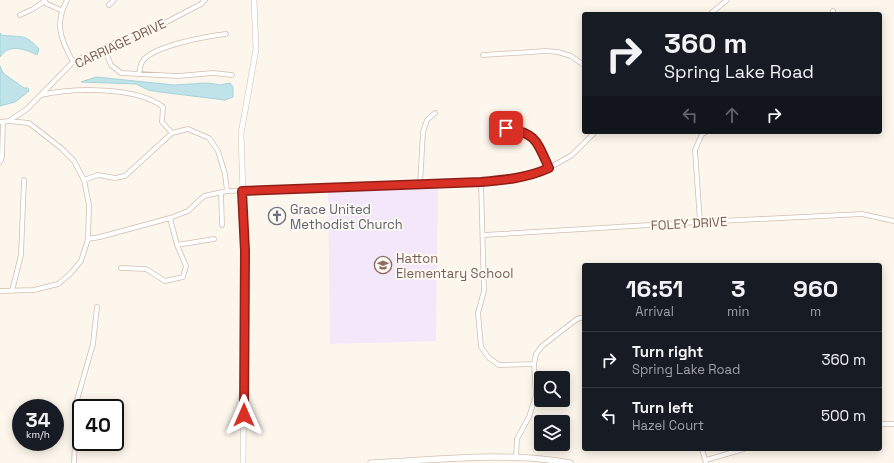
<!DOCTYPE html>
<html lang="en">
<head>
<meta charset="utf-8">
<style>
  body { margin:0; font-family:"Space Grotesk",sans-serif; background:#20242c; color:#f1f3f6; height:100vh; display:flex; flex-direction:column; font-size:15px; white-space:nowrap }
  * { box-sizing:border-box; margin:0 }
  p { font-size:13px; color:#9ea1a6 }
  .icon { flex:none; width:22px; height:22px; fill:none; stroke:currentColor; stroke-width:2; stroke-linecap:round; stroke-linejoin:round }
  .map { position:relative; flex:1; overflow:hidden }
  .sheet { position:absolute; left:582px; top:263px; width:300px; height:188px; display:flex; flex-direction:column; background:#171b24; border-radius:4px; box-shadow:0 2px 10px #0003 }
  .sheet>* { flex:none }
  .top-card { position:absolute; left:582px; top:12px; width:300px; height:122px; border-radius:4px; box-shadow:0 2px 10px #0003; background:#171b24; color:#f1f3f6; overflow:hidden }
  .fabs { position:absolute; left:534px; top:371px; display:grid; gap:8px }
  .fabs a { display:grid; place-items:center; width:36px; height:36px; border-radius:4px; background:#171b24; box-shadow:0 2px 10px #0003; font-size:20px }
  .speed { position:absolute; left:12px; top:399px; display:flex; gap:8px; font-size:20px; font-weight:700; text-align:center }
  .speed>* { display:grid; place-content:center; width:52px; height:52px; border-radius:50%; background:#171b24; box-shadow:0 2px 10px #0003; line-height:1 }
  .speed small { font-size:10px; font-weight:400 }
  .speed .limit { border:2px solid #111; border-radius:6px; background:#fff; color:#111 }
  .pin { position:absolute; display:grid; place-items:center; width:34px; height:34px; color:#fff; margin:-17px; border-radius:8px; box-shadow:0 2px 6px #0006 }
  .me { position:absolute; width:44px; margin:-22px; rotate:0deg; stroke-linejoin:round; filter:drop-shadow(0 0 3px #0008) }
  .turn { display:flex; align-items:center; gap:14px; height:84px; padding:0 16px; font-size:18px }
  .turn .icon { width:52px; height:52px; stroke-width:2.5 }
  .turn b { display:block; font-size:28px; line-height:34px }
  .lanes { display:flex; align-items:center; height:38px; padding:0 16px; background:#0003; justify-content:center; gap:20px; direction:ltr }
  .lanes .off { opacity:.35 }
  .eta { display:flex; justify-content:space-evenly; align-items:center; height:68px; text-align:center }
  .eta b { font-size:24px; font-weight:800; line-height:28px }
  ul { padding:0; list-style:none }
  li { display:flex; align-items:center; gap:12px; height:56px; padding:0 16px; border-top:1px solid #363941 }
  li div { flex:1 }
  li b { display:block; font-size:15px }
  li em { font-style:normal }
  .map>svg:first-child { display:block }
  .education { fill:#f3e8fa }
  .water { fill:#bfe3e8; stroke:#a5d3da }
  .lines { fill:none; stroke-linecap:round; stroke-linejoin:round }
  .minor-casing { stroke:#d1beb0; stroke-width:5.5 }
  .tertiary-casing { stroke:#d1beb0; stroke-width:6 }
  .secondary-casing { stroke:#d6c0b0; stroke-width:7 }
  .minor { stroke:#fff; stroke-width:4 }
  .tertiary { stroke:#fff; stroke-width:5 }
  .secondary { stroke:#fff; stroke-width:5.5 }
  .route-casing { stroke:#8d1f18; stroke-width:10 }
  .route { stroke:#d93025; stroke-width:7 }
  .labels { text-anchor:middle; stroke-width:3.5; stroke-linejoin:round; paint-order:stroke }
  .street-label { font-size:13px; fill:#7a5c4d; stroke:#fffaf3 }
  .worship-label { font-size:13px; fill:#5b616d; stroke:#fffaf3; text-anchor:start }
  .education-label { font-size:13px; fill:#785e54; stroke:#fffaf3; text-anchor:start }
</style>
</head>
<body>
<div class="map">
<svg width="894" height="463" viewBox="0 0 894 463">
  <rect width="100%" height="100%" fill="#fdf6ec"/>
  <path class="education" d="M438 187 436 341 330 344 328 190Z"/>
  <path class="water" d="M0 33 1 35C20 38 24 32 39 49L37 55C25 49 9 43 0 57Z
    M0 66 3 73 24 88H28L29 91 15 102 0 106Z
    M96 77 174 85 208 83 220 85 230 83 233 87V97L225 100 160 92 148 90 136 84 81 82Z"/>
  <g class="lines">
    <defs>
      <path id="minor" d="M44 0 47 4 61 10
        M67 0C54 24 61 40 73 62
        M109 5 114 0
        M710 14 727 0
        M832 14 833 11
        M20 15 33 9 45 1
        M104 48 111 65 121 73 178 76 213 73 232 75
        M483 55 546 51 558 52 571 56 584 65
        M139 74C140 71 140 65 142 62 151 46 208 36 226 34
        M41 95C73 88 136 86 163 107L162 122 172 133
        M0 122 9 121 27 109 73 62 129 36 157 27 201 4 205 0
        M506 128C537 133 537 142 549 168
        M0 162 2 157 3 122
        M84 180 98 175 115 178 125 176 172 133 188 129 209 138 218 151 225 174 227 191
        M481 182 484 291 478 313 481 347 489 358 499 365 534 364
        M420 185 423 132 427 120 435 113
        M221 193 222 225
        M700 222 695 150 702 134 706 132
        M483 235 700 222 862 214 894 221
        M88 239 100 237 170 218 188 211 204 196 227 191 420 185 513 179 533 175 549 168 572 155 595 132
        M177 245 214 239
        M121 268 146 269 165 281 183 277 186 266 177 245 170 218
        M0 291 34 290 58 284 70 274 81 261 88 239 89 205 84 180 74 161 61 148 29 123 9 121
        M12 291 21 255 24 180
        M880 424H894
        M702 449 706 463
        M516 457 517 439 529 417 536 395 534 364 536 354 542 346 577 319 584 317
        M706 460 744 449
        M74 463 77 400 93 344 97 307"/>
      <path id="tertiary" d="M243 463 245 251 241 134 256 49 254 0"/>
      <path id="secondary" d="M371 463C437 460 504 451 570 463"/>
    </defs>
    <use href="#minor" class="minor-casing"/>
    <use href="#tertiary" class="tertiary-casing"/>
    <use href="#secondary" class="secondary-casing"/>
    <use href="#minor" class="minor"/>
    <use href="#tertiary" class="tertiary"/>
    <use href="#secondary" class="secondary"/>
  </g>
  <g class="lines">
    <defs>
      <path id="route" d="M244 415 245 251 242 191 481 182C505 180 527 178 549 168 537 142 537 133 506 128"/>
    </defs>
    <use href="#route" class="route-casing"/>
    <use href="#route" class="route"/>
  </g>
  <defs>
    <symbol id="church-ring" viewBox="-11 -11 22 22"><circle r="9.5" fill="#fffaf3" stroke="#6b7280" stroke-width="1.5"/><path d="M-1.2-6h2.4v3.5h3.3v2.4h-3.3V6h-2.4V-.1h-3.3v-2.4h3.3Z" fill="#6b7280"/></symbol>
    <symbol id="school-ring" viewBox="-11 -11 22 22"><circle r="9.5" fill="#fffaf3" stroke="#8d6e63" stroke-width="1.5"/><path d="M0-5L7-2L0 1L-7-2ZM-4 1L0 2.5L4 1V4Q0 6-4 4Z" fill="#8d6e63"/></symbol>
  </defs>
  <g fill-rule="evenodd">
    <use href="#church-ring" x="267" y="206" width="20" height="20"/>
    <use href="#school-ring" x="373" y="255" width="20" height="20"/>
  </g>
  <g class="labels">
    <g class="street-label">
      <text transform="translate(120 43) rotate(-25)" y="5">CARRIAGE DRIVE</text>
      <text transform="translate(689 223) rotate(-3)" y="5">FOLEY DRIVE</text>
    </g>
    <g class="worship-label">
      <text x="290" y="214">Grace United<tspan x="290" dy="15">Methodist Church</tspan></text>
    </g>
    <g class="education-label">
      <text x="396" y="263">Hatton<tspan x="396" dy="15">Elementary School</tspan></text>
    </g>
  </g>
</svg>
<div class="fabs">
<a><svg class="icon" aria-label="search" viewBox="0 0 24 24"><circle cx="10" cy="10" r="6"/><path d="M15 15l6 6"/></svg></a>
<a><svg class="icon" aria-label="layers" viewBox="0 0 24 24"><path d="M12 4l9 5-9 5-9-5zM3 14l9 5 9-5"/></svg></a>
</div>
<div class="speed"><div>34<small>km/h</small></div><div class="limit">40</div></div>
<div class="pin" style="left:506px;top:128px;background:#d93025"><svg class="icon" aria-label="arrive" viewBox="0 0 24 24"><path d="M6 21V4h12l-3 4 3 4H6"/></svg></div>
<svg class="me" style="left:244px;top:415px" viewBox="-20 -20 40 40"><path d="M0-17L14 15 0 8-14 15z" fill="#d93025" stroke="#fff" stroke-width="4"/></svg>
<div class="top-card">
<div class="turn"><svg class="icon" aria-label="right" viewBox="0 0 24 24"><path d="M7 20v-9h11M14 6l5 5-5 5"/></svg><div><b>360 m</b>Spring Lake Road</div></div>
<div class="lanes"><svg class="icon off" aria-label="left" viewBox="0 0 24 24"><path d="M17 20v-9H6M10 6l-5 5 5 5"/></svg><svg class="icon off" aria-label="ahead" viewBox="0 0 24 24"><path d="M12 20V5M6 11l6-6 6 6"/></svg><svg class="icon" aria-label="right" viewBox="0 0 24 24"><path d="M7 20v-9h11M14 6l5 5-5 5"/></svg></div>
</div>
<section class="sheet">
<div class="eta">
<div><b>16:51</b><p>Arrival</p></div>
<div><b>3</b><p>min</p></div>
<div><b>960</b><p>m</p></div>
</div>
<ul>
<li><svg class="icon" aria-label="right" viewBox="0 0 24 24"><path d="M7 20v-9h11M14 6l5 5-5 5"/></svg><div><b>Turn right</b><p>Spring Lake Road</p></div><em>360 m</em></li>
<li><svg class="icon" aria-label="left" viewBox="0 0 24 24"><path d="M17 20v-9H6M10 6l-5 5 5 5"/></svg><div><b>Turn left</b><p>Hazel Court</p></div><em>500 m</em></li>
</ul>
</section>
</div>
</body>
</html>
